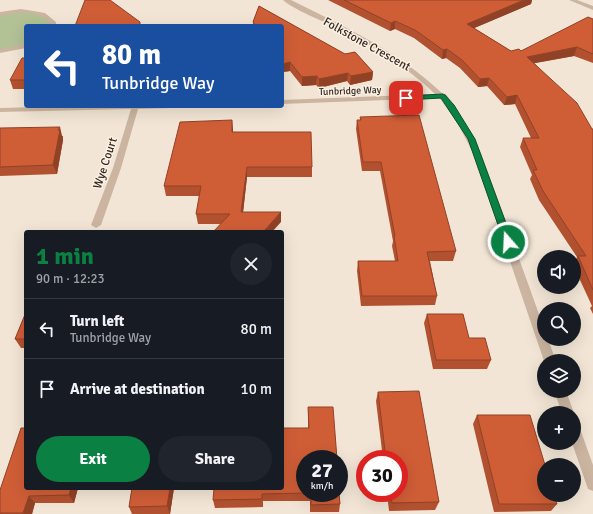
<!DOCTYPE html>
<html lang="en">
<head>
<meta charset="utf-8">
<style>
  body { margin:0; font-family:Signika,sans-serif; background:#20242c; color:#f1f3f6; height:100vh; display:flex; flex-direction:column; font-size:15px; white-space:nowrap }
  * { box-sizing:border-box; margin:0 }
  p { font-size:13px; color:#9ea1a6 }
  .icon { flex:none; width:22px; height:22px; fill:none; stroke:currentColor; stroke-width:2; stroke-linecap:round; stroke-linejoin:round }
  .map { position:relative; flex:1; overflow:hidden }
  .details { position:absolute; left:24px; top:230px; width:260px; height:260px; display:flex; flex-direction:column; background:#171b24; border-radius:4px; box-shadow:0 4px 16px #0002 }
  .details>* { flex:none }
  .banner { position:absolute; left:24px; top:24px; width:260px; height:84px; border-radius:4px; box-shadow:0 4px 16px #0002; background:#1a4fa0; color:#fff; overflow:hidden }
  .fabs { position:absolute; left:537px; top:250px; display:grid; gap:8px }
  .fabs a { display:grid; place-items:center; width:44px; height:44px; border-radius:50%; background:#171b24; box-shadow:0 4px 16px #0002; font-size:20px }
  .speed { position:absolute; left:296px; top:450px; display:flex; gap:8px; font-size:20px; font-weight:700; text-align:center }
  .speed>* { display:grid; place-content:center; width:52px; height:52px; border-radius:50%; background:#171b24; box-shadow:0 4px 16px #0002; line-height:1 }
  .speed small { font-size:10px; font-weight:400 }
  .speed .limit { border:6px solid #d22; background:#fff; color:#111 }
  .pin { position:absolute; display:grid; place-items:center; width:34px; height:34px; color:#fff; margin:-17px; border-radius:8px; box-shadow:0 2px 6px #0006 }
  .me { position:absolute; width:44px; margin:-22px; rotate:341deg; stroke-linejoin:round; filter:drop-shadow(0 0 3px #0008) }
  .turn { display:flex; align-items:center; gap:14px; height:84px; padding:0 12px; font-size:18px }
  .turn .icon { width:52px; height:52px; stroke-width:2.5 }
  .turn b { display:block; font-size:28px; line-height:34px }
  .round { display:grid; place-items:center; flex:none; width:42px; height:42px; border-radius:21px; background:#20242c }
  .summary { display:flex; align-items:center; justify-content:space-between; height:68px; padding:0 12px }
  h1 { font-size:24px; font-weight:700; line-height:30px; color:#0b8043 }
  .primary-button { display:flex; gap:8px; margin-top:auto; padding:8px 12px }
  .primary-button a { flex:1; height:46px; border-radius:24px; background:#0b8043; color:#fff; font-size:16px; font-weight:700; line-height:46px; text-align:center }
  .primary-button a+a { background:#20242c; color:#f1f3f6 }
  ul { padding:0; list-style:none }
  li { display:flex; align-items:center; gap:12px; height:60px; padding:0 12px; border-top:1px solid #363941 }
  li div { flex:1 }
  li b { display:block; font-size:15px }
  li em { font-style:normal }
  .map>svg:first-child { display:block }
  .green { fill:#b2c295 }
  .lines { fill:none; stroke-linecap:round; stroke-linejoin:round }
  .minor { fill:#cbb5a1; fill-rule:evenodd }
  .wall { fill:#b2512f }
  .shaded-wall { fill:#914226 }
  .building { fill:#cf5e37; stroke:#914226 }
  .route { fill:#0b8043; stroke:#07532c }
  .labels { text-anchor:middle; stroke-width:3; stroke-linejoin:round; paint-order:stroke }
  .far-street-label { font-size:10px; fill:#342a24; stroke:#faefe1 }
  .street-label { font-size:12px; fill:#342a24; stroke:#faefe1 }
</style>
</head>
<body>
<div class="map">
<svg width="593" height="514" viewBox="0 0 593 514">
  <rect width="100%" height="100%" fill="#f2e5d5"/>
  <path class="green" d="M31 12 50 18 53 26H26V46L0 51V14Z"/>
  <g class="lines">
    <path class="minor" d="M283 0H291C345 27 398 51 443 94H446L466 124 481 153 544 328V339H548L556 361H544L473 153 458 124 441 100 439 98 282 104V100L435 94C406 66 373 46 338 28 323 21 294 10 283 0Z
      M569 0H577L593 6V10Z
      M21 9 45 13 56 22V26H50L51 23C37 10 18 12 0 16V12Z
      M26 44V48L0 53V49Z
      M74 106H175L171 108 138 109 121 168 101 225 96 228 91 225 113 168 131 109 0 112V108Z
      M554 391H566L574 413V414L562 413Z
      M574 424 579 426 593 465V491L588 489 572 443H574Z"/>
  </g>
  <path class="wall" d="M328 0H532L531 4 474 28 511 51H521L593 19V63L574 56 534 63 592 129H593V314L590 308 592 306 574 267V263L577 257 539 200 530 179 532 175 520 147 523 138H531L515 104 504 105 487 86 478 87 460 68 446 58 442 59 414 38 395 29 390 31Z
    M259 6 345 54 355 52 373 72 372 80 350 85 347 81 319 88 316 85 302 86 290 71 283 72 282 71V26H253V22Z
    M26 58V89H13L10 80Z
    M360 117 456 251 453 261H430L437 296 435 305 361 306 357 271 358 261H395L392 246 393 241 380 171H362L356 129 357 120H360Z
    M0 128 63 136V140L57 174 0 176Z
    M233 129V132L312 167V177H247L243 212H281V222L221 224H198L196 214 200 196H166L164 186Z
    M26 312V348H21L15 339Z
    M427 314 469 338 491 360 487 369H433L424 323Z
    M378 392 439 502 435 510 389 511 387 493H399V459H383L376 401Z
    M308 407 339 493 340 504 339 512H310V501H263V507L215 508 213 500 308 428Z
    M477 415 557 504 551 511 494 512 473 424Z
    M26 488H78L74 503H35L32 514H0V490Z
    M132 488H174L170 514H132L129 507Z"/>
  <path class="shaded-wall" d="M524 0H532L531 4 465 32 467 24Z
    M395 21V29L390 31 391 23Z
    M577 47 574 56 525 65 527 57Z
    M447 49 446 58 442 59 443 50Z
    M290 62V71L283 72V64Z
    M373 72 372 80 350 85 351 76Z
    M348 73 347 81 319 88V79Z
    M317 76 316 85 302 86V77Z
    M489 78 487 86 478 87 480 79Z
    M517 95 515 104 504 105 507 97Z
    M232 120 233 129V142L232 132Z
    M60 127 63 140 57 174 53 165 58 130Z
    M247 167V177L242 222 241 212Z
    M281 212V222L272 232H263Z
    M71 488H78L74 503 69 495Z
    M170 488H174L170 514 167 506Z
    M29 496 35 503 32 514H24L23 513Z"/>
  <path class="building" d="M85 0H110L140 22V26H75Z
    M344 0H524L467 24 511 51 519 49 521 51 588 17 593 19V54L577 47 527 57 577 103 592 129H593V290L578 256H586L543 191 533 170H537L523 138H539L517 95 507 97 489 78 480 79 462 60 447 49 443 50 415 30 395 21 391 23Z
    M259 6 345 54 355 52 373 72 351 76 348 73 319 79 317 76 302 77 290 62 283 64 282 62V26H256L253 22Z
    M22 58H26V80H10Z
    M419 115 456 251 427 252 437 296H362L358 261H398L394 236H395L381 162H363L357 120H361L360 117Z
    M232 120V132H311L312 167H247L241 212H281L263 232H213L230 214H196L201 186H164L180 122Z
    M60 127 58 130H60L53 165 0 167V128Z
    M26 312V339H15Z
    M427 314H463L469 338H485L491 360H436Z
    M419 391 439 502 392 503 390 493H399V459H386L378 392Z
    M308 407H333L337 459H305V493L262 494V499L213 500 214 488H282V428H309Z
    M477 415H530L545 465H544V495H554L557 504H499Z
    M21 428H26V488H71L69 495 29 496 23 513H0V490Z
    M132 488H170L167 506 129 507Z
    M311 493H339L340 504 311 505Z"/>
  <path class="route" d="M443 94 445 95 454 105 475 139 513 242 512 244 508 245 504 242 468 139 441 98 406 100 402 98 406 96Z"/>
  <g class="labels">
    <g class="far-street-label">
      <text transform="translate(350 90) rotate(-2)" y="4">Tunbridge Way</text>
    </g>
    <g class="street-label">
      <text transform="translate(367 44) rotate(29)" y="4">Folkstone Crescent</text>
      <text transform="translate(105 163) rotate(-72)" y="4">Wye Court</text>
    </g>
  </g>
</svg>
<div class="fabs">
<a><svg class="icon" aria-label="sound" viewBox="0 0 24 24"><path d="M4 9h4l5-4v14l-5-4H4zM17 9q2 3 0 6"/></svg></a>
<a><svg class="icon" aria-label="search" viewBox="0 0 24 24"><circle cx="10" cy="10" r="6"/><path d="M15 15l6 6"/></svg></a>
<a><svg class="icon" aria-label="layers" viewBox="0 0 24 24"><path d="M12 4l9 5-9 5-9-5zM3 14l9 5 9-5"/></svg></a>
<a>+</a>
<a>−</a>
</div>
<div class="speed"><div>27<small>km/h</small></div><div class="limit">30</div></div>
<div class="pin" style="left:406px;top:98px;background:#d93025"><svg class="icon" aria-label="arrive" viewBox="0 0 24 24"><path d="M6 21V4h12l-3 4 3 4H6"/></svg></div>
<svg class="me" style="left:508px;top:242px" viewBox="-20 -20 40 40"><circle r="17" fill="#0b8043" stroke="#fff" stroke-width="3"/><path d="M0-11L8 9 0 5-8 9z" fill="#fff"/></svg>
<div class="banner">
<div class="turn"><svg class="icon" aria-label="left" viewBox="0 0 24 24"><path d="M17 20v-9H6M10 6l-5 5 5 5"/></svg><div><b>80 m</b>Tunbridge Way</div></div>
</div>
<section class="details">
<div class="summary"><div><h1>1 min</h1><p>90 m · 12:23</p></div><a class="round"><svg class="icon" aria-label="close" viewBox="0 0 24 24"><path d="M6 6l12 12M18 6L6 18"/></svg></a></div>
<ul>
<li><svg class="icon" aria-label="left" viewBox="0 0 24 24"><path d="M17 20v-9H6M10 6l-5 5 5 5"/></svg><div><b>Turn left</b><p>Tunbridge Way</p></div><em>80 m</em></li>
<li><svg class="icon" aria-label="arrive" viewBox="0 0 24 24"><path d="M6 21V4h12l-3 4 3 4H6"/></svg><div><b>Arrive at destination</b></div><em>10 m</em></li>
</ul>
<div class="primary-button"><a>Exit</a><a>Share</a></div>
</section>
</div>
</body>
</html>
